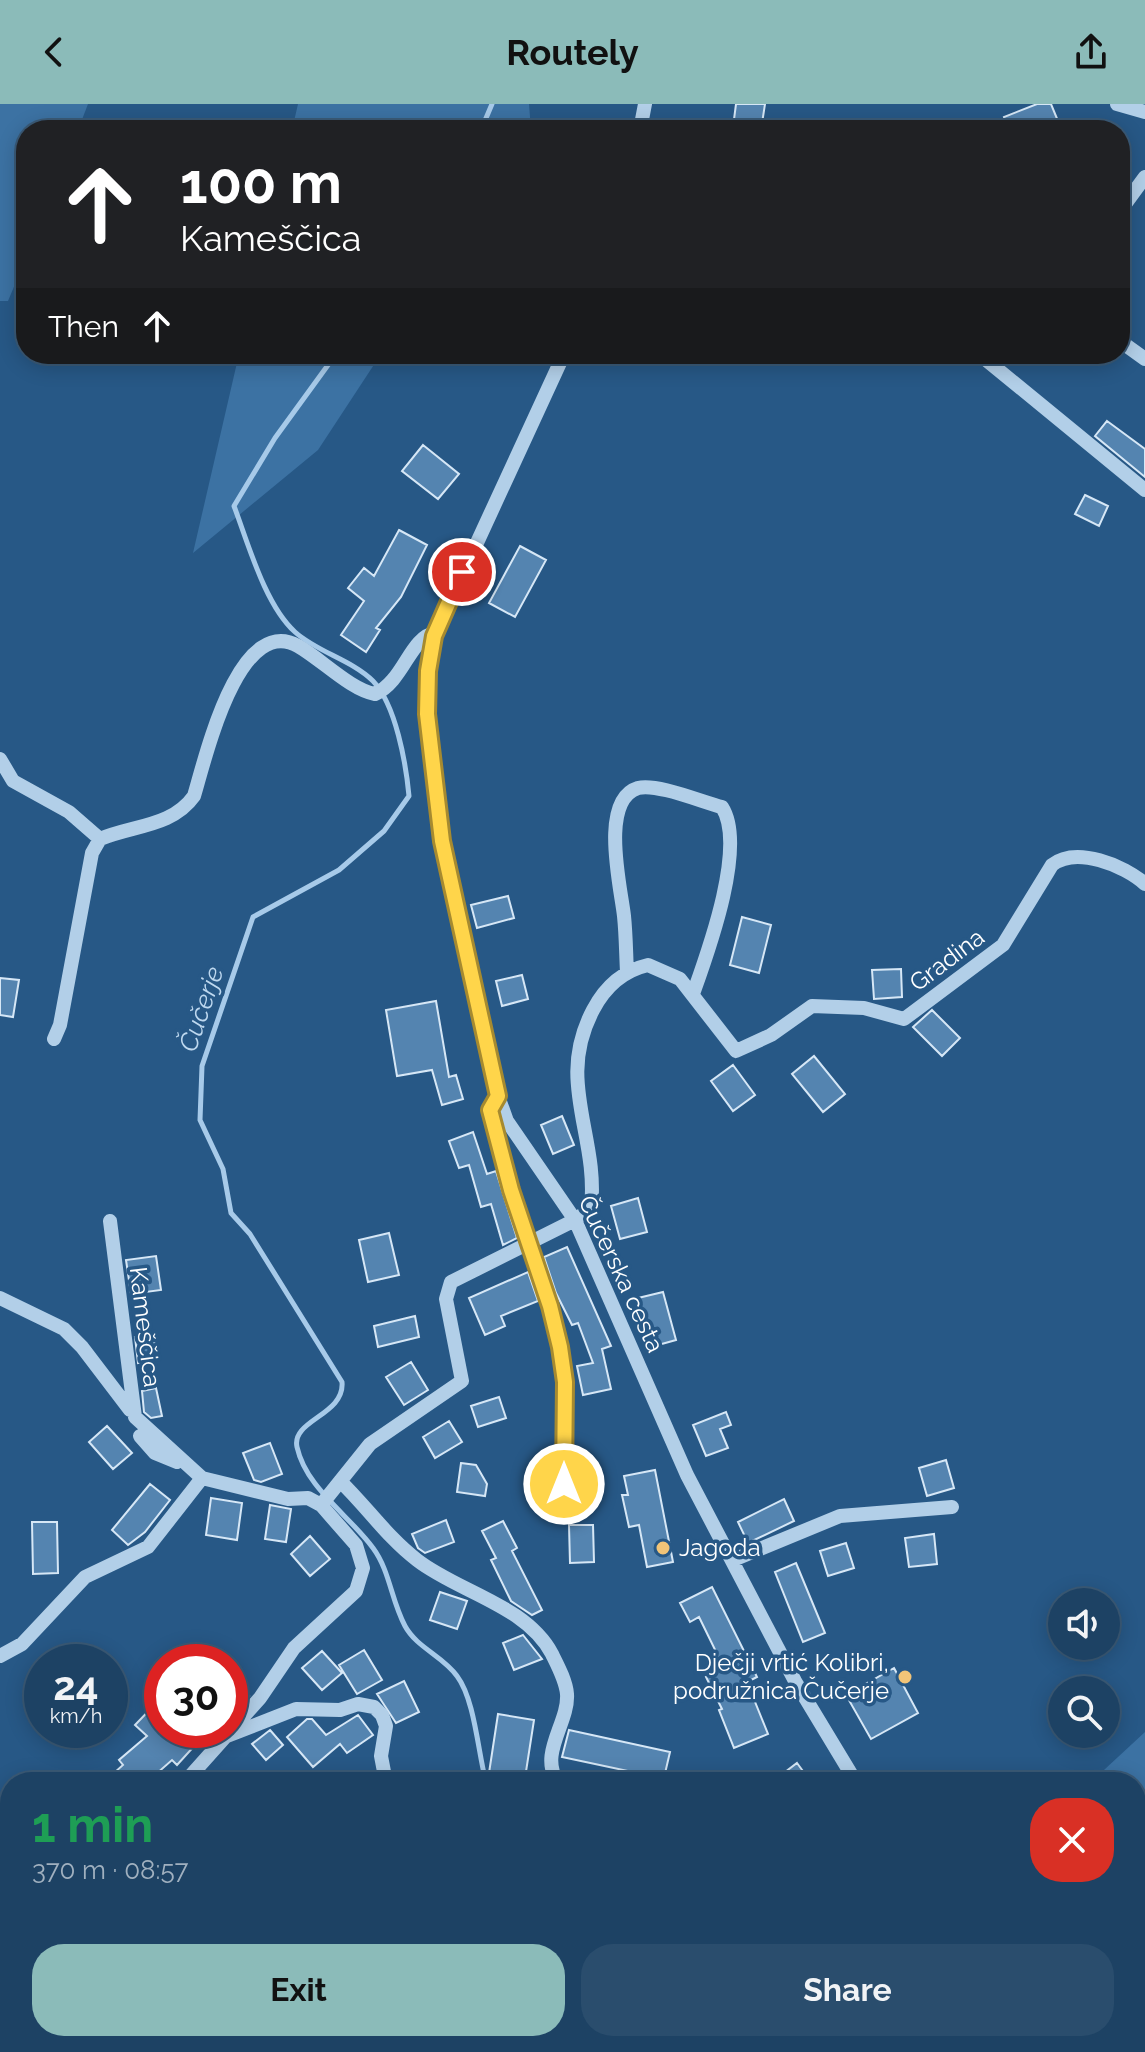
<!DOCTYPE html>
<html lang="en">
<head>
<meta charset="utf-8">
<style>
  body { margin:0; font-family:Raleway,sans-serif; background:#2a4d6d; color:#f1f3f6; height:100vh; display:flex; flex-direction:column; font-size:30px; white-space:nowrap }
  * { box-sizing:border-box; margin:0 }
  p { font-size:26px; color:#a0b0bf }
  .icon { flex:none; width:44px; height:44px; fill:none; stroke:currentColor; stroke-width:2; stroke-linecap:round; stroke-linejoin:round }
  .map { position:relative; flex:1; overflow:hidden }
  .drawer { position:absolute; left:0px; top:1668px; width:1146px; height:280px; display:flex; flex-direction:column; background:#1d4264; border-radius:32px 32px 0 0; box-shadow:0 4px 20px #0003,0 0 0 2px #3b5b78 }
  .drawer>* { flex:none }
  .hud { position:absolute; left:16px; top:16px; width:1114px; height:244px; border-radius:32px; box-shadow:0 4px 20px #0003,0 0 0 2px #3b5b78; background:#202124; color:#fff; overflow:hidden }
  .controls { position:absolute; left:1048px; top:1484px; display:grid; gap:16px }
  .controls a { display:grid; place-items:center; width:72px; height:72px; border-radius:50%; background:#1d4264; box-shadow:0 4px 20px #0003,0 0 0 2px #3b5b78; font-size:40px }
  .speed { position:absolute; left:24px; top:1540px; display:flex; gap:16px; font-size:40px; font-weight:700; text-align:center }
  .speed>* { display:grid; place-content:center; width:104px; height:104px; border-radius:50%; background:#1d4264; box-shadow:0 4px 20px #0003,0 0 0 2px #3b5b78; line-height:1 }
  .speed small { font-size:20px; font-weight:400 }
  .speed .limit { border:12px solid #d22; background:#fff; color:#111 }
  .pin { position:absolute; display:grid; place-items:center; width:68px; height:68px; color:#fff; margin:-34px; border:4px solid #fff; border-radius:50%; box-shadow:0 2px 8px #0007 }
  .me { position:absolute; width:88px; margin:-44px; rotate:0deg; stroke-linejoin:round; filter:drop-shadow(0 0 6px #0008) }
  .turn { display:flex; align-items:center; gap:28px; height:168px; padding:0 32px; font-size:36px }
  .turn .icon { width:104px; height:104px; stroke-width:2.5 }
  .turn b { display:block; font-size:56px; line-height:68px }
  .then { display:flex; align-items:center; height:76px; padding:0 32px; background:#0003; gap:16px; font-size:30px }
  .round { display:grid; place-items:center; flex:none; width:84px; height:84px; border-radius:32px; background:#2a4d6d }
  .headline { display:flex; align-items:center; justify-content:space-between; height:136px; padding:0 32px }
  h1 { font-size:48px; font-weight:700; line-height:60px; color:#1e9e55 }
  .button { display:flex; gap:16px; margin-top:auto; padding:16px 32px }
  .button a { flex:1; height:92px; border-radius:32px; background:#8bbbb9; color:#111; font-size:32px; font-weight:700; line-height:92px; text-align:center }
  .button a+a { background:#2a4d6d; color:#f1f3f6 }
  header { display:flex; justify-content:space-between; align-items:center; height:104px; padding:0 32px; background:#8bbbb9; color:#111; font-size:36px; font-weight:700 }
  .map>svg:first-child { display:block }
  .green { fill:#3c72a3 }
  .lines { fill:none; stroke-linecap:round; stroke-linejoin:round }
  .stream { stroke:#a7cae9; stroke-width:5 }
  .building { fill:#5484b0; stroke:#d6e7f6; stroke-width:2 }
  .minor { stroke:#b2cfe8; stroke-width:14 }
  .route-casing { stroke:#a68a30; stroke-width:20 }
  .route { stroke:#ffd54a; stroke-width:14 }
  .poi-dot { fill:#f1c478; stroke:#275886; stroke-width:3 }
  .labels { text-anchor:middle; stroke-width:7; stroke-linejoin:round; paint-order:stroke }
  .street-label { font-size:24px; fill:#fff; stroke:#275886 }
  .poi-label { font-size:24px; fill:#fff; stroke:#275886; text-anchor:start }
  .water-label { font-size:26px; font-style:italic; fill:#bed8ef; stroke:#275886 }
</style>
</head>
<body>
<header><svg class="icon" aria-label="back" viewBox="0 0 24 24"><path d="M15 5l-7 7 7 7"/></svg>Routely<svg class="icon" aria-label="share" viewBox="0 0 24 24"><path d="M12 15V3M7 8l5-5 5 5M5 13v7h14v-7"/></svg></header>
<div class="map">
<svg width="1145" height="1948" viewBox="0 0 1145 1948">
  <rect width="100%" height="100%" fill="#275886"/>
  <path class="green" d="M0 0H88L78 26H26V154L8 197H0Z
    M298 0H529L531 26H292Z
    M239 250H381L318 346 193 449Z
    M1145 1628V1784L1136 1772V1678H1091Z"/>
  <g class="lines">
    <path class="stream" d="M481 26 492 0
      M336 250 275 334 234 402C248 439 265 501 295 528 317 548 352 556 373 577 396 601 406 660 409 692L384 727 339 766 253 813 202 962 200 1016 223 1065 231 1109 250 1130 342 1278C345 1311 291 1316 297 1343 306 1384 349 1411 373 1444 390 1467 391 1496 405 1522 417 1544 443 1552 457 1572 475 1596 478 1649 486 1678
      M731 1938 745 1948"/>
  </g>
  <path class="building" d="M736 0H765L761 26 733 23Z
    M1037 0H1051L1058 17 1035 26H1009L1004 13Z
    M1107 317 1145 345V373L1095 332Z
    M423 341 459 370 438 395 402 367Z
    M1085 391 1108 402 1099 422 1075 410Z
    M399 426 427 441 401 493 376 524 380 526 366 548 341 531 364 497 348 484 364 464 374 472Z
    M520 442 546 456 515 513 489 499Z
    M508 792 514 814 477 824 471 801Z
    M742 813 771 821 759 869 730 861Z
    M901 865 902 893 874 895 872 866Z
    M522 871 528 895 502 902 496 877Z
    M0 874 19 876 13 913 0 911Z
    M436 897 449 973 456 971 463 995 442 1001 432 966 397 972 386 906Z
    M932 906 960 934 942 952 913 923Z
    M814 952 845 990 823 1008 792 970Z
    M733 961 755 991 733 1007 711 977Z
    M562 1012 574 1041 553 1050 541 1021Z
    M473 1028 487 1070 496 1067 517 1134 503 1141 491 1100 481 1103 469 1061 459 1064 449 1037Z
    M638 1094 647 1128 620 1135 611 1102Z
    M389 1129 399 1171 368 1178 359 1136Z
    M567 1143 611 1242 602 1245 611 1285 583 1291 577 1262 593 1259 578 1219 572 1221 556 1189 544 1153Z
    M156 1152 161 1186 131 1190 126 1156Z
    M528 1168 538 1197 501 1212 505 1222 485 1231 469 1194Z
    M663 1188 676 1236 651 1243 638 1194Z
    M415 1212 419 1233 378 1243 374 1222Z
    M153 1230 158 1255 138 1259 135 1233Z
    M411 1258 428 1286 404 1301 386 1273Z
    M156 1284 162 1312 151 1314 144 1308 142 1287Z
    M499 1293 506 1314 478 1323 471 1302Z
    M726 1308 731 1321 720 1325 728 1344 706 1352 693 1321Z
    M449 1317 462 1338 435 1354 423 1333Z
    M107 1322 132 1349 113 1365 89 1338Z
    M270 1339 282 1370 261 1378 254 1376 243 1349Z
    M946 1356 954 1384 927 1392 919 1364Z
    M461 1359 476 1361 487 1380 485 1392 457 1388Z
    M655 1366 673 1458 647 1463 639 1421 629 1423 622 1391H628L624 1372Z
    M150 1380 170 1396 145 1428 128 1441 112 1426Z
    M211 1394 242 1399 237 1436 206 1431Z
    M784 1395 794 1417 748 1439 738 1418Z
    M270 1401 291 1405 286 1438 265 1435Z
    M446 1416 454 1438 425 1449 418 1444 412 1430Z
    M503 1417 517 1444 512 1447 542 1506 532 1511 511 1497 491 1456 496 1454 482 1427Z
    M32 1418H57L58 1469 33 1470Z
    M569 1421H593L594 1458 570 1459Z
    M934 1430 937 1460 909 1463 905 1434Z
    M310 1432 330 1455 310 1472 291 1450Z
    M846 1439 854 1464 828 1472 820 1447Z
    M796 1459 825 1529 803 1538 775 1468Z
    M712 1483 757 1573 747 1578 768 1630 734 1644 719 1606 722 1605 706 1573 724 1564 699 1513 690 1518 680 1499Z
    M440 1488 467 1497 457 1525 430 1516Z
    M523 1531 542 1555 514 1566 503 1539Z
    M364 1546 382 1576 357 1590 339 1561Z
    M322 1547 342 1569 322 1586 302 1564Z
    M894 1564 918 1609 871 1635 846 1591Z
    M230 1571 249 1592 230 1610Z
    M404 1577 419 1608 396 1619 377 1590Z
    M162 1593V1626H183L197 1639 177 1661 172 1656 147 1678H104L123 1661 119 1656 147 1632 135 1621Z
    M498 1610 534 1616 525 1674 489 1669Z
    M358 1611 373 1631 347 1649 340 1640 313 1663 287 1633 307 1615H312L326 1631Z
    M270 1626 283 1641 266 1656 252 1640Z
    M569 1626 670 1648 663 1678H640L642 1670 562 1653Z
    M797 1659 811 1678H772Z"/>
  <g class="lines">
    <path class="minor" d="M1117 0 1145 8
      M640 26 645 0
      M1120 107 1145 73
      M1120 237 1145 255
      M564 250 434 532C417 621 437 712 456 800 469 864 483 928 498 992L507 1017 575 1116 687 1371 795 1577 856 1678
      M979 250 1145 386
      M0 655 13 677 69 708 100 735
      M627 868C626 850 626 831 624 812 621 784 599 696 638 684 657 679 702 698 722 703 747 742 708 848 693 890
      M54 935 60 921 92 749 100 735C133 721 172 723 194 692 205 656 238 509 298 542 321 555 351 586 375 590 404 577 410 533 435 529
      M498 992 490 1006 511 1086 550 1202 560 1243 565 1278V1401
      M110 1117 135 1313 202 1374 288 1395 308 1394 321 1401 370 1340 462 1277 446 1195 451 1178 575 1116 591 1104C599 1031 555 978 593 906 605 883 622 867 648 861L680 875 736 947 771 931 812 902 864 904 904 915 1003 841 1052 761C1076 742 1124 761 1145 780
      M0 1194 64 1225 82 1243 130 1306
      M140 1332 155 1349 177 1358
      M340 1377C367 1403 387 1433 417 1456 458 1488 526 1501 552 1550 558 1562 566 1577 567 1590 569 1619 538 1650 558 1678
      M733 1456 840 1412 952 1403
      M0 1552 22 1540 85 1473 148 1443 202 1374
      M227 1632 296 1605 340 1606 358 1600 374 1603 382 1611 386 1622 381 1652 386 1678
      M185 1678 260 1594 294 1544 356 1487 363 1464 356 1441 321 1401
      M1136 1744 1145 1763
      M1136 1817 1145 1829
      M0 1886 10 1876
      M1140 1929 1145 1908
      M971 1938 972 1948
      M1013 1938H1044
      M329 1948 333 1938
      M989 1948 999 1938"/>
  </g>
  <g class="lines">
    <defs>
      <path id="route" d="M462 468 434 532 428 567 427 610 442 737 498 992 490 1006 511 1086 550 1202 560 1243 565 1278 564 1380"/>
    </defs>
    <use href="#route" class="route-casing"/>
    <use href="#route" class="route"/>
  </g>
  <g class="poi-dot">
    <circle cx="663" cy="1444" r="8"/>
    <circle cx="905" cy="1573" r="8"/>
  </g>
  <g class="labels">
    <g class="street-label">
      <text transform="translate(947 856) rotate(-37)" y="8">Gradina</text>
      <text transform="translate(621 1170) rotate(65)" y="8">Čučerska cesta</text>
      <text transform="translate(145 1223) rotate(83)" y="8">Kameščica</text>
    </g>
    <g class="poi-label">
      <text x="679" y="1452">Jagoda</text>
      <text x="889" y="1567" text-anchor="end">Dječji vrtić Kolibri,<tspan x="889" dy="28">podružnica Čučerje</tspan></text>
    </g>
    <g class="water-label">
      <text transform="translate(201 905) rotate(-71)" y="9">Čučerje</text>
    </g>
  </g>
</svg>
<div class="controls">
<a><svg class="icon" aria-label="sound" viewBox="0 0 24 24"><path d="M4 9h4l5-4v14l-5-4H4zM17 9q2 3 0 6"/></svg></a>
<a><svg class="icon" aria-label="search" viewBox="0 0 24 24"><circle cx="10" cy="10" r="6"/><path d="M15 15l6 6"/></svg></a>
</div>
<div class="speed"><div>24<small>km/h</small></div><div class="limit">30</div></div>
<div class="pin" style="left:462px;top:468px;background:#d93025"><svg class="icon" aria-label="arrive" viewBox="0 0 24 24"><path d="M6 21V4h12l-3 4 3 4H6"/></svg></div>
<svg class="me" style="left:564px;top:1380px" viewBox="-20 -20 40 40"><circle r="17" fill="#ffd54a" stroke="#fff" stroke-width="3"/><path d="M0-11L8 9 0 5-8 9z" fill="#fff"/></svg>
<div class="hud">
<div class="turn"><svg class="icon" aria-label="ahead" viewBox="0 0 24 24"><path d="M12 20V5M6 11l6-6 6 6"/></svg><div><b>100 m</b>Kameščica</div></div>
<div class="then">Then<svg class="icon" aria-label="ahead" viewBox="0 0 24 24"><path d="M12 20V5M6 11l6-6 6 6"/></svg></div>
</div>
<section class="drawer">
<div class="headline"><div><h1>1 min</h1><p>370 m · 08:57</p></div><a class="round" style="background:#d93025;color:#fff"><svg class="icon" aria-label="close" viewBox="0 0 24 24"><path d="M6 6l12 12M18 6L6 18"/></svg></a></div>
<div class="button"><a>Exit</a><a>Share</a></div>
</section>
</div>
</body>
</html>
